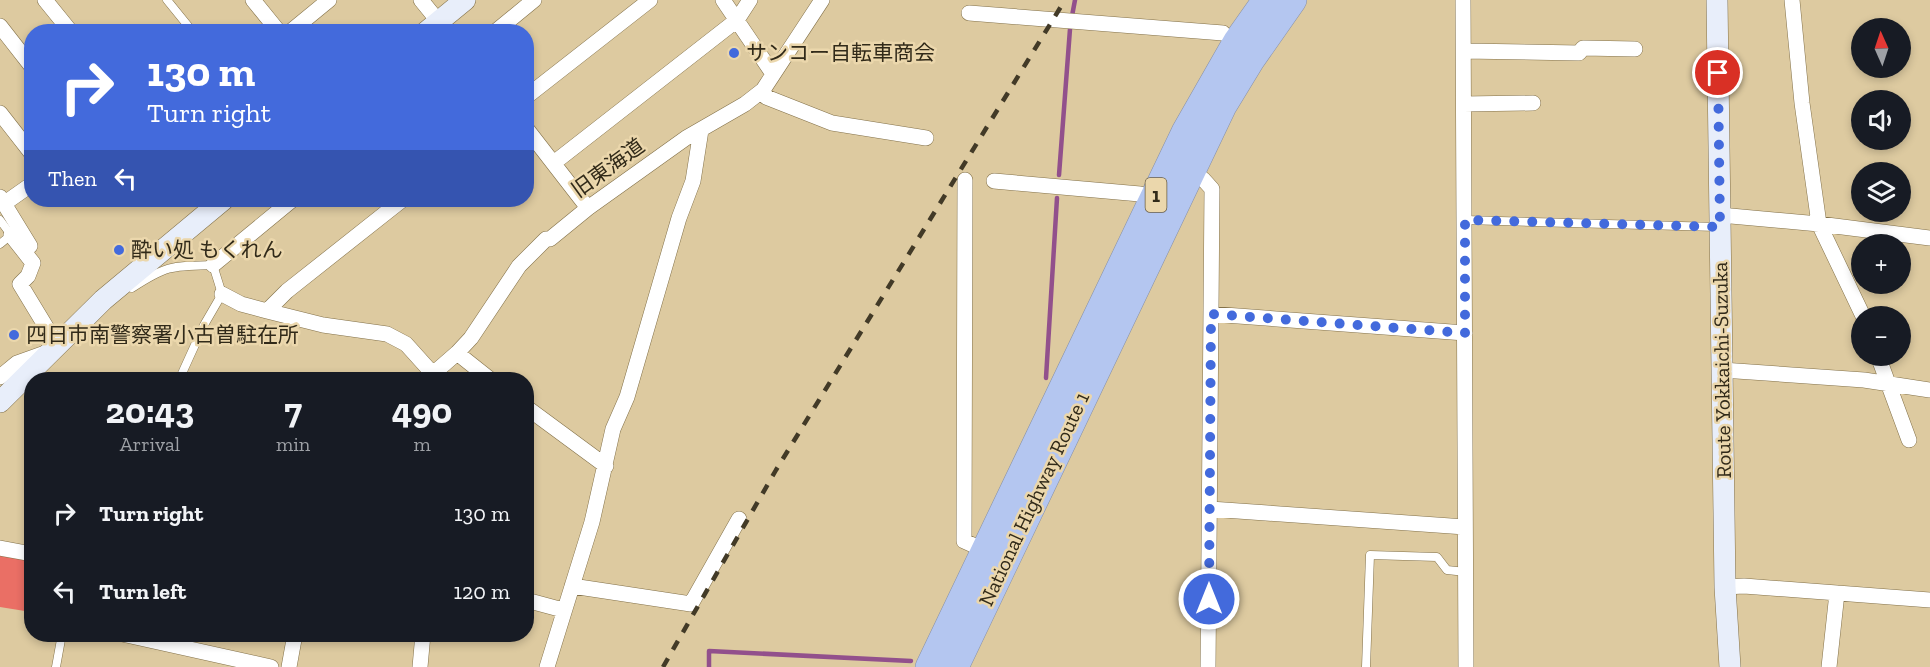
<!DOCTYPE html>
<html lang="en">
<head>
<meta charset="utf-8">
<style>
  body { margin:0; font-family:"Zilla Slab","Noto Sans JP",serif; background:#242831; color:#f1f3f6; height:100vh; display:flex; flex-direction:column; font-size:22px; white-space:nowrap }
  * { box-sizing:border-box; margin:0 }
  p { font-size:20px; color:#9ea1a6 }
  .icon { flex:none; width:33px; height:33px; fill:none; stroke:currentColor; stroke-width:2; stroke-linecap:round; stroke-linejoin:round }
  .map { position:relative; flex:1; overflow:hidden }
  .side { position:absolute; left:24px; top:372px; width:510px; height:270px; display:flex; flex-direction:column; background:#171b24; border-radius:24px; box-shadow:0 3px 9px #0003 }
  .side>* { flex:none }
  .hud { position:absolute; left:24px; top:24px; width:510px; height:183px; border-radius:24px; box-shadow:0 3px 9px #0003; background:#436adc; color:#fff; overflow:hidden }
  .needle { width:39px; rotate:357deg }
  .fabs { position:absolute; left:1851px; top:18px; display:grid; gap:12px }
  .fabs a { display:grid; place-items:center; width:60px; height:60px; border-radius:50%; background:#171b24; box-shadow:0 3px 9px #0003; font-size:30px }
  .pin { position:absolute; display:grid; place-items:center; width:51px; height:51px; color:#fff; margin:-26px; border:3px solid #fff; border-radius:50%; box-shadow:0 2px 6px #0007 }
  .me { position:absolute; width:66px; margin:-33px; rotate:0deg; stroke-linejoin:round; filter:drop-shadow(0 0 4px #0008) }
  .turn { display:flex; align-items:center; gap:21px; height:126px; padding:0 24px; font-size:27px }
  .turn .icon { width:78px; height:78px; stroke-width:2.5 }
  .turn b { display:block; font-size:42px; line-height:51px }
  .then { display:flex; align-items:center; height:57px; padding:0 24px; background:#0003; gap:12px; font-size:22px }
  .eta { display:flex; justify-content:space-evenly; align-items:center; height:102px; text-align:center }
  .eta b { font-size:36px; font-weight:800; line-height:42px }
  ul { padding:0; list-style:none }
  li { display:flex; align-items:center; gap:18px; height:78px; padding:0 24px }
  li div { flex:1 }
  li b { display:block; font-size:22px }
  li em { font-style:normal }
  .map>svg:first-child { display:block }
  .green { fill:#ea6f65 }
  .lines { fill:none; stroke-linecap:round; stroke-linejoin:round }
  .stream { stroke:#92508c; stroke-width:4.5 }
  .lane-casing { stroke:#837149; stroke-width:9 }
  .street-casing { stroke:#837149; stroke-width:16 }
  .secondary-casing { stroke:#837149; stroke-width:22 }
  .highway-casing { stroke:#868fa5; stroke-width:28 }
  .lane { stroke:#fff; stroke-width:8 }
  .street { stroke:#fff; stroke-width:15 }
  .secondary { stroke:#e8eefa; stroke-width:21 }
  .highway { stroke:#b4c6f0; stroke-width:27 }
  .rail { stroke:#423a27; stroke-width:4.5; stroke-dasharray:10 10; stroke-linecap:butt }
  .route { stroke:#436adc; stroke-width:10; stroke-dasharray:0 18 }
  .poi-dot { fill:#436adc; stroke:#ebd7ac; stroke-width:2 }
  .labels { text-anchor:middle; stroke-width:5; stroke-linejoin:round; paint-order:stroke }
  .shield { fill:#ebd7ac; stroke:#695e45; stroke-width:1.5 }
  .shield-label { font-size:20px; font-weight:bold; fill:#312a19 }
  .poi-label { font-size:21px; fill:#312a19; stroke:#ebd7ac; text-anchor:start }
  .street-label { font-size:21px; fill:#312a19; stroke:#ebd7ac }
</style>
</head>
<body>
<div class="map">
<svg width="1930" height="667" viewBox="0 0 1930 667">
  <rect width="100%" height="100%" fill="#ddcaa0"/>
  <path class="green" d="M0 553 31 559V612L0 607Z"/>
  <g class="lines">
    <path class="stream" d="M1072 16 1075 0
      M1059 175 1070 29
      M1046 378 1057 198
      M709 667V651L911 661"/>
    <defs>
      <path id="lane" d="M167 0 193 32
        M0 220 11 235 0 244
        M1465 220 1718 227
        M132 288C167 265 172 266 213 265L222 294 204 325 179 380
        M56 667 62 634
        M1366 667 1370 555 1437 557 1447 570 1466 572"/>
      <path id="street" d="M45 0 71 32
        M253 0 279 32
        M421 0 447 32
        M723 0 773 74
        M1463 0 1466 667
        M1792 0 1802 103 1819 224 1863 316
        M969 13 1223 33
        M0 26 32 67
        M290 32 329 0
        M495 32 534 0
        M1464 51 1579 53 1583 48 1635 49
        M763 90 766 97 832 123 926 138
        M526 97 650 0
        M1464 104 1533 103
        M0 113 32 154
        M526 128 588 208
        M555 162 737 20 750 0
        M1203 179 1212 189 1208 667
        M965 180 964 541 984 550
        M994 181 1140 194
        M0 197 30 246
        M5 203 32 184
        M1720 215 1819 224 1930 238
        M11 235 33 263 28 276 20 284 57 345
        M213 265 292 200
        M222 294 241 304 267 311 287 291 402 200
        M267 311 323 325 387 334 406 344 433 374
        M1211 314 1465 333
        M457 353 491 380
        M1878 356 1909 440
        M1722 370 1864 380 1930 390
        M0 377 17 363 45 353
        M426 380 457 353 471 338 519 266 546 239H550L588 208 686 138 745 104 763 90 822 0
        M526 407 606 466
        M1210 509 1465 527
        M0 548 32 554
        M572 586 691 604 739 519
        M1725 587 1744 586 1930 600
        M526 600 563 610
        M122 634 271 667
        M289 667 295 634
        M420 667 423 634
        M547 667 592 522 613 429 627 397 679 218 693 181 701 130
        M1829 667 1837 593"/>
      <path id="secondary" d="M1717 0 1725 587 1730 667
        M426 32 465 0
        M0 402 103 300 223 200"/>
      <path id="highway" d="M929 667 1185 132 1237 41 1266 0
        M955 667 1223 106 1251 60 1293 0"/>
    </defs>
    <use href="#lane" class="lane-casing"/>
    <use href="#street" class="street-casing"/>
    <use href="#secondary" class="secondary-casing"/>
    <use href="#highway" class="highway-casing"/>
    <use href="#lane" class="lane"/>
    <use href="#street" class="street"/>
    <use href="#secondary" class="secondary"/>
    <use href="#highway" class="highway"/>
    <path class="rail" d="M663 667 776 470 1065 0"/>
  </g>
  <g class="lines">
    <path class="route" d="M1209 599 1211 314 1465 333V220L1720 227 1718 73"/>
  </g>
  <g class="poi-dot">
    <circle cx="734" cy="53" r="6"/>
    <circle cx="119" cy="250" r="6"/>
    <circle cx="14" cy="335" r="6"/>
  </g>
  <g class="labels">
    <rect class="shield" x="1145.5" y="178" width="21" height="34" rx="4.5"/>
    <g class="shield-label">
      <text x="1156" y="202">1</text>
    </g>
    <g class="poi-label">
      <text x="746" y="60">サンコー自転車商会</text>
      <text x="131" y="257">酔い処 もくれん</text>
      <text x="26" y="342">四日市南警察署小古曽駐在所</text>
    </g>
    <g class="street-label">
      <text transform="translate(608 168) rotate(-36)" y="7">旧東海道</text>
      <text transform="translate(1722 370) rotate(-91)" y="7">Route Yokkaichi-Suzuka</text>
      <text transform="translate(1034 499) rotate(-65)" y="7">National Highway Route 1</text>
    </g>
  </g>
</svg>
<div class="fabs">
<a><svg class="needle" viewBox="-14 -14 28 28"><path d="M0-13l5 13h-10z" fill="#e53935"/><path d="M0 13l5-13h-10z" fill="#9ea1a6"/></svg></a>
<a><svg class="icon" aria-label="sound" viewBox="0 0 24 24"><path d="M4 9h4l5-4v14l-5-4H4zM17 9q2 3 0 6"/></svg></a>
<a><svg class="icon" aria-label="layers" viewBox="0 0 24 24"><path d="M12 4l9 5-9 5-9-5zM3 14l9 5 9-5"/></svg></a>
<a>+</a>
<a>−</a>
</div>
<div class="pin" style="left:1718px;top:73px;background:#d93025"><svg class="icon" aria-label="arrive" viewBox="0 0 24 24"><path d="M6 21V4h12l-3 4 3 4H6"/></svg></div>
<svg class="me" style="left:1209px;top:599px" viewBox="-20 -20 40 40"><circle r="17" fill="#436adc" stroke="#fff" stroke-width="3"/><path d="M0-11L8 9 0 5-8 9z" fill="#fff"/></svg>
<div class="hud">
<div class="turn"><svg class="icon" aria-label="right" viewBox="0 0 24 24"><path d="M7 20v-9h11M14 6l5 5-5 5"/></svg><div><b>130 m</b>Turn right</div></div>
<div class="then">Then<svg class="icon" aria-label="left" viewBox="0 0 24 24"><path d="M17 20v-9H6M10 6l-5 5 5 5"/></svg></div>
</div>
<section class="side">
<div class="eta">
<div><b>20:43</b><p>Arrival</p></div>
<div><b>7</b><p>min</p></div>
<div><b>490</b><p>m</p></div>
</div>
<ul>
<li><svg class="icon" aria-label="right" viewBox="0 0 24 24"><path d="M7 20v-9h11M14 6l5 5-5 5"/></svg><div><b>Turn right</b></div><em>130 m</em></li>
<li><svg class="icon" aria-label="left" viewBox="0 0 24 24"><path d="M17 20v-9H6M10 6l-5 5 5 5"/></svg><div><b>Turn left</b></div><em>120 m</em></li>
</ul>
</section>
</div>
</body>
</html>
